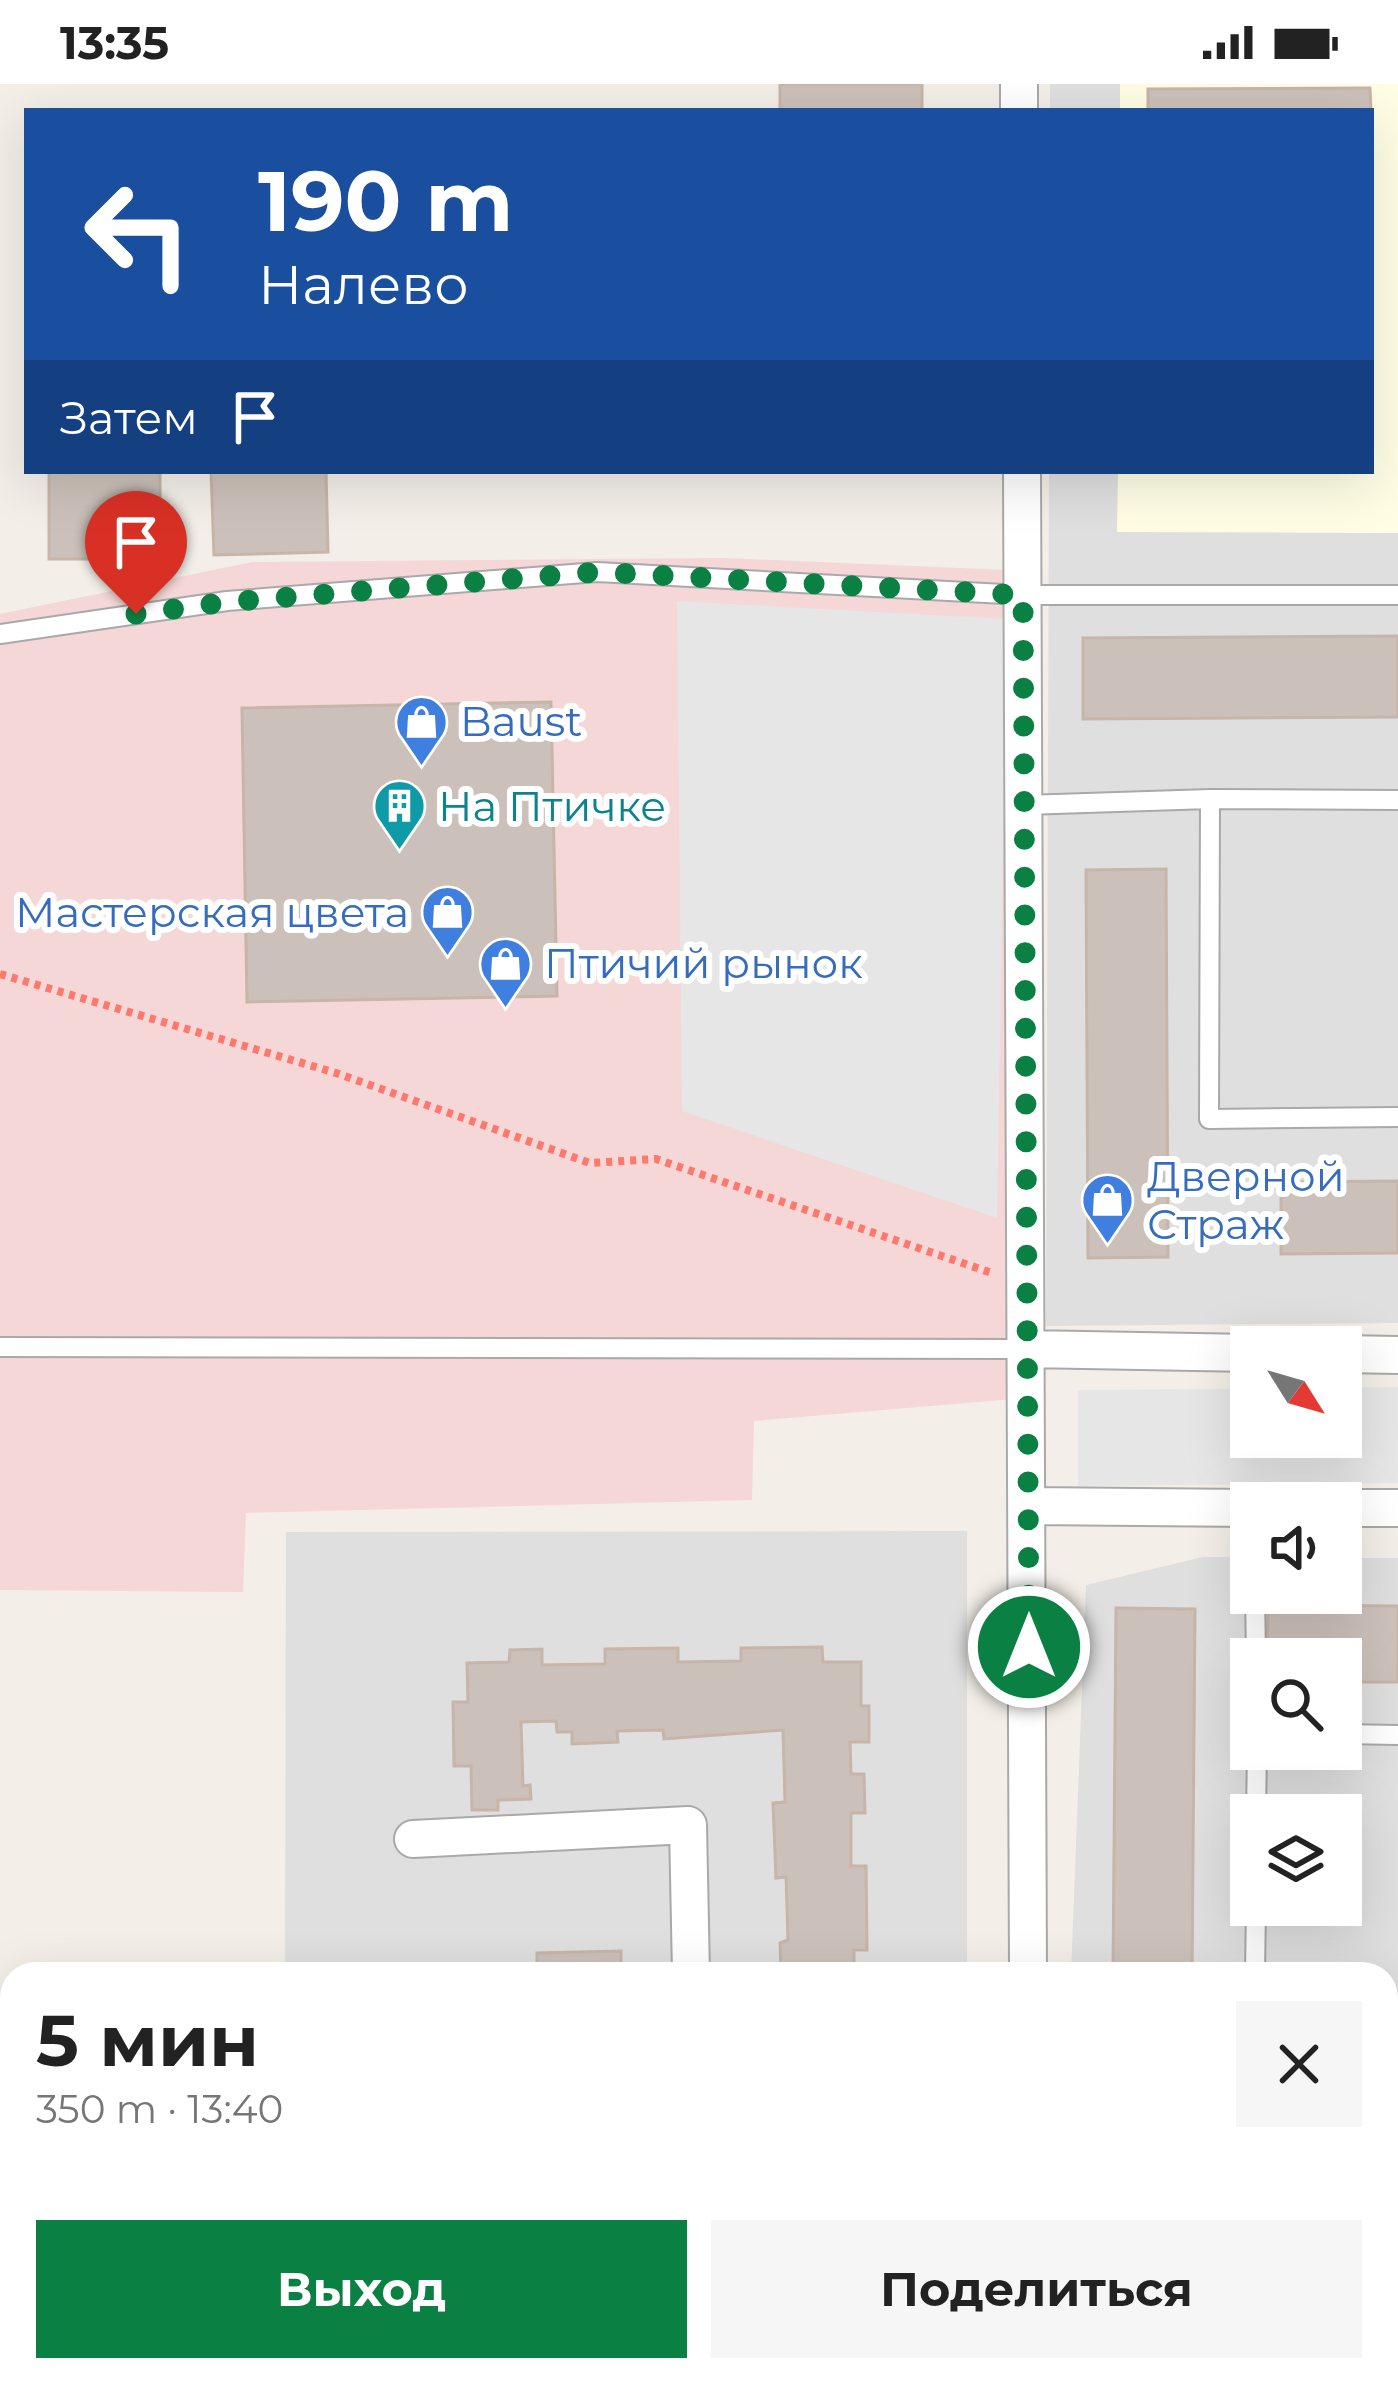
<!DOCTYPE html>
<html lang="ru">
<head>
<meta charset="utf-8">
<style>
  body { margin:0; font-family:Montserrat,sans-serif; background:#f6f6f6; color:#222; height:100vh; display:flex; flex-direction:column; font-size:45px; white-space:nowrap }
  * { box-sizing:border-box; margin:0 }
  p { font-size:39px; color:#767676 }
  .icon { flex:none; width:66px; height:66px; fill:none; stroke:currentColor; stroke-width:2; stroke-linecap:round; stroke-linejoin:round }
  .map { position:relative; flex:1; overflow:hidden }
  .drawer { position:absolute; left:0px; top:1878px; width:1398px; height:420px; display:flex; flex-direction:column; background:#fff; border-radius:36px 36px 0 0; box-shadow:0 12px 48px #0002 }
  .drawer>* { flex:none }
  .guide { position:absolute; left:24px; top:24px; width:1350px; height:366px; border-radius:0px; box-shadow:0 12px 48px #0002; background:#1a4fa0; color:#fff; overflow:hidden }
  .needle { width:78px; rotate:127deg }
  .tools { position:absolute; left:1230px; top:1242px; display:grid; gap:24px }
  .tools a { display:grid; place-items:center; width:132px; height:132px; border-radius:0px; background:#fff; box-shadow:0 12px 48px #0002; font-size:60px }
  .pin { position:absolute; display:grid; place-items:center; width:102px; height:102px; color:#fff; margin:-123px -51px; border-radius:50% 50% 50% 0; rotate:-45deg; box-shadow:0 0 12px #0007 }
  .pin .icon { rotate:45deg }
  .me { position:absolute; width:132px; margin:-66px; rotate:0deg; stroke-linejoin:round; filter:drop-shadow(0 0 9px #0008) }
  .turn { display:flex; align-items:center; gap:42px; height:252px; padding:0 36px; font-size:54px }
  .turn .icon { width:156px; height:156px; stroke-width:2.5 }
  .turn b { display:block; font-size:84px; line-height:102px }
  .then { display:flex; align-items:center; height:114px; padding:0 36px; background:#0003; gap:24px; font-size:45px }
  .round { display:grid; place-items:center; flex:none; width:126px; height:126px; border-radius:0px; background:#f6f6f6 }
  .head { display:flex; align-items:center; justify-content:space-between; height:204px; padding:0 36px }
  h1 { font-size:72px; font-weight:700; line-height:90px }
  .action { display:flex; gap:24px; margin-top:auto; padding:24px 36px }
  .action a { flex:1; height:138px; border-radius:0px; background:#0b8043; color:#fff; font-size:48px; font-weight:700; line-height:138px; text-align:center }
  .action a+a { background:#f6f6f6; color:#222 }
  .status { display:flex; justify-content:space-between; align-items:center; height:84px; padding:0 60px; background:#fff; direction:ltr }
  .status svg { height:33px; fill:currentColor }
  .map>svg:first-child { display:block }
  .residential { fill:#e0dfdf; fill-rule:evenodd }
  .commercial { fill:#f4d7d6 }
  .education { fill:#fffee5 }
  .parking { fill:#e6e6e6 }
  .building { fill:#ccc1ba; stroke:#c6b5a8; stroke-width:3 }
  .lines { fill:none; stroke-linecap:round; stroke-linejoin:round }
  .service-casing { stroke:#a9a9a9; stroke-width:22 }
  .minor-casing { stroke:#a9a9a9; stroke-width:40 }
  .path { stroke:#ff786d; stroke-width:8; stroke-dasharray:6 6; stroke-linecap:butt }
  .service { stroke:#fff; stroke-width:18 }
  .minor { stroke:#fff; stroke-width:36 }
  .route { stroke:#0b8043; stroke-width:21; stroke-dasharray:0 37.8 }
  .labels { text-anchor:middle; stroke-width:12; stroke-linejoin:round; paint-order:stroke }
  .shop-label { font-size:42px; fill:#366cbe; stroke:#fff; text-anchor:start }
  .culture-label { font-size:42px; fill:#0d838f; stroke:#fff; text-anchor:start }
</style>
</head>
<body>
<div class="status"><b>13:35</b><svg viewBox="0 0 49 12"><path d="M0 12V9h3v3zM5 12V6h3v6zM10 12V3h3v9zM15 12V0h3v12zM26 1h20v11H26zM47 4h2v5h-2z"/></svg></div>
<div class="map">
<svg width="1398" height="2298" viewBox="0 0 1398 2298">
  <rect width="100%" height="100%" fill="#f3efe8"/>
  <path class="residential" d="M1050 0H1398V1239L1046 1242 1049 387H1371V27H1050Z
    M967 1447V1890H285L286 1448Z
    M1203 1473H1251V1509H1341V1474H1398V2298H1073V2286H1386V1890H1071L1086 1501ZM1251 1575H1341V1665H1251ZM1251 1731H1341V1821H1251Z
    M285 2286H967V2298H285Z"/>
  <path class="commercial" d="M725 474 1006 486 1014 1315 754 1337 752 1416 246 1429 243 1508 0 1506V530L252 478Z"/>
  <path class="education" d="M1120 0H1398V449L1117 448 1118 387H1371V27H1120Z"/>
  <path class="parking" d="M677 517 1007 535 997 1134 682 1027Z
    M1398 1303V1399L1078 1402V1306L1251 1305V1353H1341V1304Z"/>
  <path class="building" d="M780 0H922V27H780Z
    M1370 4 1371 27H1148V5Z
    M49 387H160V475H49Z
    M211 387H326L328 468 214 471Z
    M1398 552V633L1083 635V554Z
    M551 618 557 912 247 918 242 624Z
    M1166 785 1168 1173 1088 1174 1086 786Z
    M1398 1097V1169L1281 1170V1098Z
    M1268 1521 1398 1522V1598H1341V1575H1267Z
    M1116 1524 1195 1525 1192 1890H1113Z
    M822 1563 823 1578H861V1622H869V1658H850L851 1690H864L865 1729H851V1782H866L867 1866H854V1890H781L780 1859 788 1856 786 1793 776 1794 773 1719 785 1718 783 1646 664 1655 663 1646 617 1647 618 1658 572 1660V1648H557L556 1637 521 1638 523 1702 530 1701 531 1715 498 1716V1726H472L471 1682H454L453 1618H468L467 1579 509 1578 510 1566 542 1565V1581L605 1580V1565L678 1564V1578L741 1577V1564Z
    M621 1867V1890H537V1869Z
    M1386 2111H1398V2197H1386Z
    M534 2286H732V2298H533Z
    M1110 2286H1212V2298H1110Z"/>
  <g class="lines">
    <defs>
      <path id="service" d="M0 550 227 517 597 488 1023 511H1398
        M1210 715 1398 716
        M1024 721 1210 715 1209 1035 1398 1033
        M0 1263 1028 1265
        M1255 1509 1256 1575
        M1341 1650 1398 1651
        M1256 1731 1257 1665
        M1255 1890 1256 1821
        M1386 2246H1398
        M1252 2298V2286"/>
      <path id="minor" d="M1019 0V27
        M1022 387 1028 1890
        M1028 1265 1251 1269
        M1341 1270 1398 1271
        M1029 1422 1251 1424
        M1341 1424H1398
        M413 1755 688 1741 691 1890
        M806 2286 815 2298
        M442 2298 446 2286
        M1026 2298V2286"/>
    </defs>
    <use href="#service" class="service-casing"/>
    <use href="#minor" class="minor-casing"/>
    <path class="path" d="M0 890 336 989 590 1079 656 1075 992 1189"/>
    <use href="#service" class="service"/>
    <use href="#minor" class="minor"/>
  </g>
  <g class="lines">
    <path class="route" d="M136 530 227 518 597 488 1023 511 1029 1563"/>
  </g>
  <defs>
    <symbol id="shop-pin" viewBox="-11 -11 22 30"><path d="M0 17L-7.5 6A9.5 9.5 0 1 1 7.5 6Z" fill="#3f7fe0" stroke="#fff"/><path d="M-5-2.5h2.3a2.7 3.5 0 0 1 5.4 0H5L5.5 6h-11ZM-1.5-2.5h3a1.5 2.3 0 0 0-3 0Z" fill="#fff"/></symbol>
    <symbol id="building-pin" viewBox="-11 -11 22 30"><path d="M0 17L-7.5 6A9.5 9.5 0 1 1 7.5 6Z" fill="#0f9aa8" stroke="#fff"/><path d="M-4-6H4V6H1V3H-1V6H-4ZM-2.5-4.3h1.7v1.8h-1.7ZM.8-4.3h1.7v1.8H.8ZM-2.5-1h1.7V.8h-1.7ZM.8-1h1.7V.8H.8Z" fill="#fff"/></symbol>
  </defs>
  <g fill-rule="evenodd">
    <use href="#shop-pin" x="392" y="608" width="59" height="81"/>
    <use href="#building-pin" x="370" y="692" width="59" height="81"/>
    <use href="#shop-pin" x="418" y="798" width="59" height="81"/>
    <use href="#shop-pin" x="476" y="850" width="59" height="81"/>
    <use href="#shop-pin" x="1078" y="1086" width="59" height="81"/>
  </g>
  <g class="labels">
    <g class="shop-label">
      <text x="460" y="652">Baust</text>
      <text x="409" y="843" text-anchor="end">Мастерская цвета</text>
      <text x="544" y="894">Птичий рынок</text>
      <text x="1147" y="1107">Дверной<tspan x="1147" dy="48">Страж</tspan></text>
    </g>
    <g class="culture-label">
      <text x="438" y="737">На Птичке</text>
    </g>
  </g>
</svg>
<div class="tools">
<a><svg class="needle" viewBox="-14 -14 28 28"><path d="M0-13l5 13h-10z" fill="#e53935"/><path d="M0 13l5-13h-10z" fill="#767676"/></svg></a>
<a><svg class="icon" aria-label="sound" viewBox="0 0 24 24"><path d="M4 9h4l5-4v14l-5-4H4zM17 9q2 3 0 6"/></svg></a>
<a><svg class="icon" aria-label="search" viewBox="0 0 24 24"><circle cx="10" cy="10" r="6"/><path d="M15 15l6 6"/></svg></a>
<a><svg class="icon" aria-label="layers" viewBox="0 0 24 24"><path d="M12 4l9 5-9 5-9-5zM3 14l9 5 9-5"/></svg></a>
</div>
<div class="pin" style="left:136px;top:530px;background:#d93025"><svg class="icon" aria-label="arrive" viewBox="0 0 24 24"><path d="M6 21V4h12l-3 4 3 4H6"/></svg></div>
<svg class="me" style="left:1029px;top:1563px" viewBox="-20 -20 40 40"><circle r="17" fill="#0b8043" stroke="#fff" stroke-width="3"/><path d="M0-11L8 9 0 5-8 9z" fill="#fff"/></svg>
<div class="guide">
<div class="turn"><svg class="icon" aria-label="left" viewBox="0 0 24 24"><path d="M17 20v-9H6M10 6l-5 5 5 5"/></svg><div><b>190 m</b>Налево</div></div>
<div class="then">Затем<svg class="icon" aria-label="arrive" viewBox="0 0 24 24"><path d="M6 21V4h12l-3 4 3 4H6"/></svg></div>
</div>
<section class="drawer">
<div class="head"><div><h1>5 мин</h1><p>350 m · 13:40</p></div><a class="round"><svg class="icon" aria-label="close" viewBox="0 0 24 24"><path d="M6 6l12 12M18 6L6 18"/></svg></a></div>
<div class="action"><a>Выход</a><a>Поделиться</a></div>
</section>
</div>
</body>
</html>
